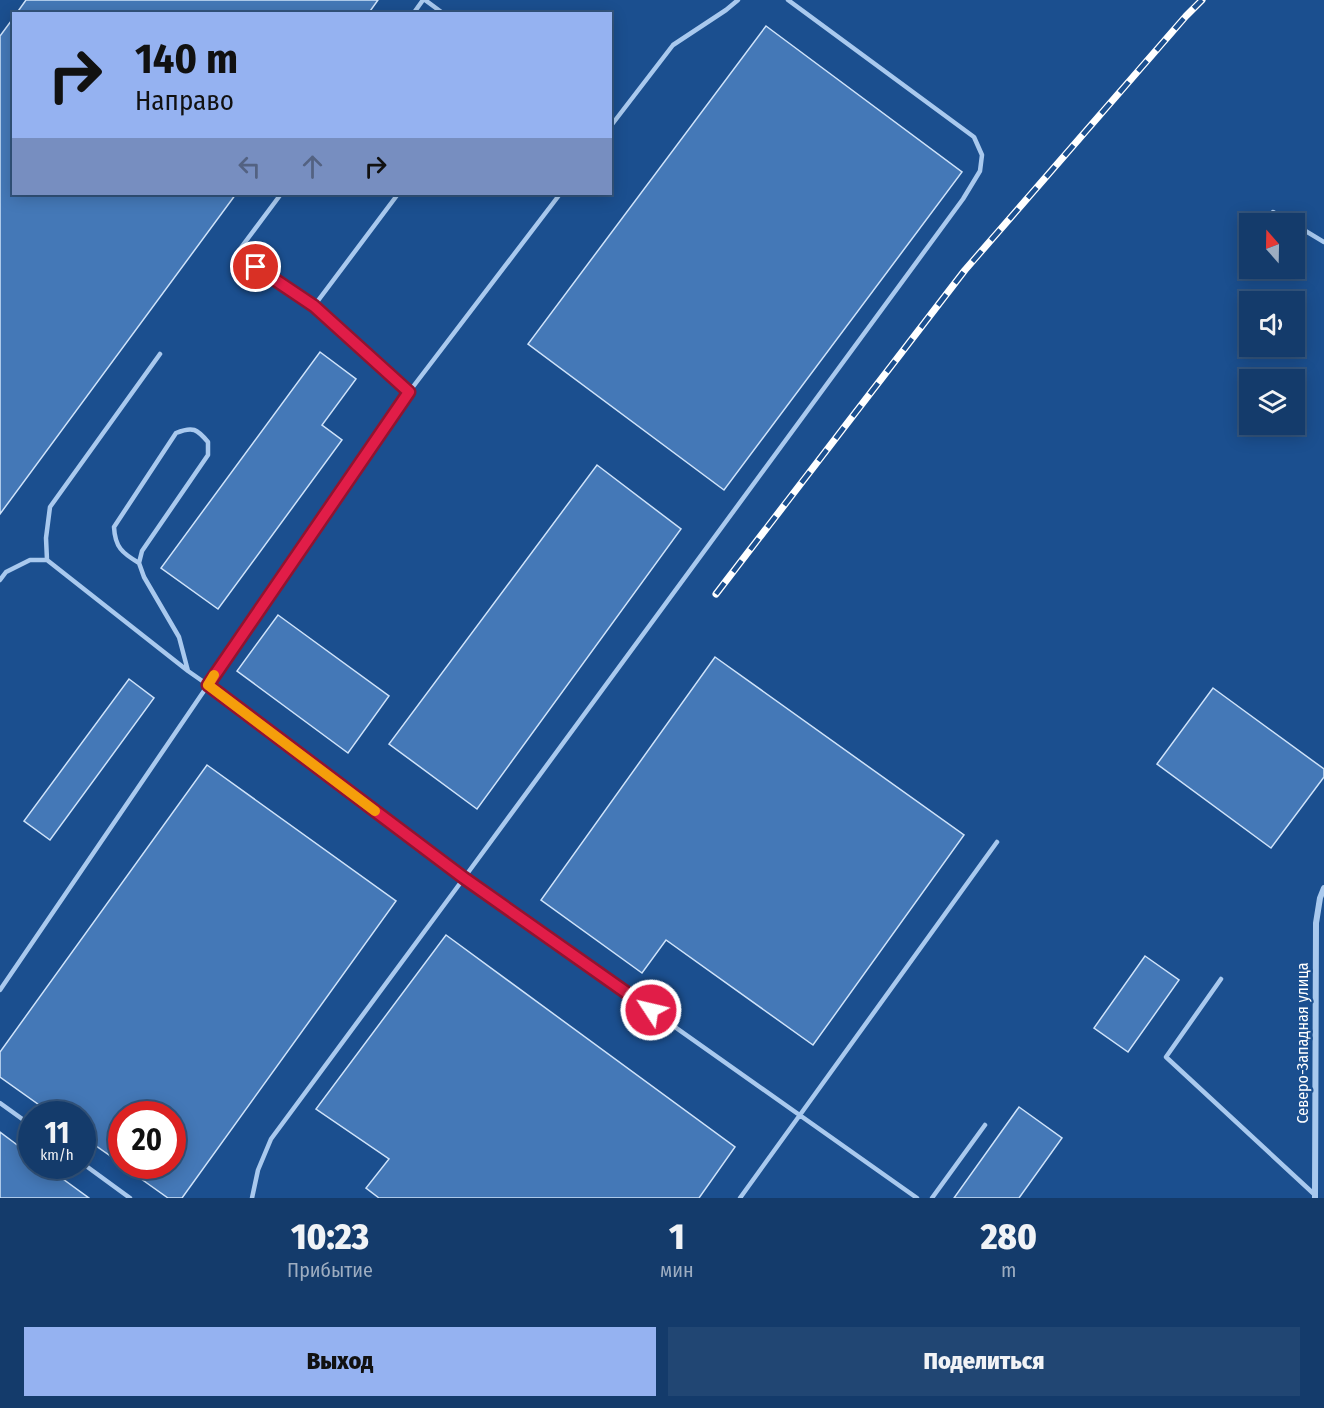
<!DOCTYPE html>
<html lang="ru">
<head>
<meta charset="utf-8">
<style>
  body { margin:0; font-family:"Fira Sans Condensed",sans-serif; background:#214673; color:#f1f3f6; height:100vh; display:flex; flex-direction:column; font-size:22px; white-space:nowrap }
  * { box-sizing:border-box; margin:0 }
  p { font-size:20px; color:#9dadc1 }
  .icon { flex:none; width:33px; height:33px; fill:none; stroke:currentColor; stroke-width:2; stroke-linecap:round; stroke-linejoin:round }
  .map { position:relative; height:1198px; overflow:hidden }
  .panel { display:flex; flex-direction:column; background:#143b6b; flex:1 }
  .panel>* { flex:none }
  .guide { position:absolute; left:12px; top:12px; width:600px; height:183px; border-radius:0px; box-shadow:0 3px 15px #0003,0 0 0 2px #33557e; background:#95b2f1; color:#111; overflow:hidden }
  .needle { width:39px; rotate:340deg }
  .buttons { position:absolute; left:1239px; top:213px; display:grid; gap:12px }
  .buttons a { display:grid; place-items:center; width:66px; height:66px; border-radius:0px; background:#143b6b; box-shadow:0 3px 15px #0003,0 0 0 2px #33557e; font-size:30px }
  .speed { position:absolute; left:18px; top:1101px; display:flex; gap:12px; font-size:30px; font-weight:700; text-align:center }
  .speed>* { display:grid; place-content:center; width:78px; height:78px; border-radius:50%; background:#143b6b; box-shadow:0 3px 15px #0003,0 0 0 2px #33557e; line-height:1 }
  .speed small { font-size:15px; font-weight:400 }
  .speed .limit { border:9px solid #d22; background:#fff; color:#111 }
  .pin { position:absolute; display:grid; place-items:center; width:51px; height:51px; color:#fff; margin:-26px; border:3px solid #fff; border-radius:50%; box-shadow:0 2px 6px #0007 }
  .me { position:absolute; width:66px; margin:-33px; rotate:305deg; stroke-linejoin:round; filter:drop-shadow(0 0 4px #0008) }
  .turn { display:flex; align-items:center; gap:21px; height:126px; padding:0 24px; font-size:27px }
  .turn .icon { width:78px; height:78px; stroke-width:2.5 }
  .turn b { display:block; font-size:42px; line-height:51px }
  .lanes { display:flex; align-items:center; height:57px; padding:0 24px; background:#0003; justify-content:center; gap:30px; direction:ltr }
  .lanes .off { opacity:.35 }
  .eta { display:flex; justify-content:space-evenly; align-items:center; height:102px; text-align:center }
  .eta b { font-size:36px; font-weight:800; line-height:42px }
  .primary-button { display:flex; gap:12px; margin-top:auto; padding:12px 24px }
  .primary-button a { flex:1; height:69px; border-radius:0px; background:#95b2f1; color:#111; font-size:24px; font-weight:800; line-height:69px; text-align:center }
  .primary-button a+a { background:#214673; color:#f1f3f6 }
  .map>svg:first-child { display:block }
  .building { fill:#4478b7; stroke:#cfe3fa; stroke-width:1.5 }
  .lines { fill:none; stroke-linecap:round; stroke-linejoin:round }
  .lane { stroke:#a9c9ee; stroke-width:4.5 }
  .street { stroke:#a9c9ee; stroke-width:6 }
  .rail-casing { stroke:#fff; stroke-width:7 }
  .rail { stroke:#1b4f8f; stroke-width:4.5; stroke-dasharray:14; stroke-linecap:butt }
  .route-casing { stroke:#92132f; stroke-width:15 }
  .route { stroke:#e11d48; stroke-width:10 }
  .slow { stroke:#f59e0b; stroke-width:10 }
  .labels { text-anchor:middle; stroke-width:4.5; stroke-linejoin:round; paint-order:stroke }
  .street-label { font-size:16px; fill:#fff; stroke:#1b4f8f }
</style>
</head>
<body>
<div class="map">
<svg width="1324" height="1198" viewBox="0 0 1324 1198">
  <rect width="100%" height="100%" fill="#1b4f8f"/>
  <path class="building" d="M26 0H378L368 14H16Z
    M14 17V194H236L0 514V36Z
    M766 26 962 172 724 490 528 344Z
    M320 352 356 379 322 425 342 440 218 609 161 568Z
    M597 465 681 529 477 809 389 744Z
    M278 615 389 696 348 753 237 671Z
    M715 657 964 835 813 1045 666 940 642 973 541 900Z
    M129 679 154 698 50 840 24 821Z
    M1213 688 1324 769V777L1271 848 1157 764Z
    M207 765 396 901 182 1198H168L123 1166H172V1114H122V1164L82 1136V1114H52L0 1077V1052Z
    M446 935 735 1147 699 1198H379L366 1188 389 1159 316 1109Z
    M1145 956 1179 980 1128 1052 1094 1028Z
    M1019 1107 1062 1138 1019 1198H954Z
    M0 1132 32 1156V1166H45L89 1198H0Z"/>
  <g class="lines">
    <path class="lane" d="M425 0 444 14
      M413 14 423 0
      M610 127 673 45 726 10 738 0
      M281 194 237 253 314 306 409 392
      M1273 212 1293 224
      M1294 224 1324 242
      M314 306 398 194
      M160 354 50 507 46 538 47 560 188 671 208 685 464 878 917 1198
      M139 563C122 553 115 547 114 527L176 433C193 426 197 429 208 442V455L142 551 139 563 144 577 179 637 188 671
      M0 580 6 572 30 560H47
      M1221 979 1166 1057 1315 1195
      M0 990 208 685 409 392 560 194
      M0 1103 32 1126
      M82 1163 130 1198
      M252 1198 258 1170 271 1139 464 878 963 199 980 171 982 155 974 137 788 0
      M740 1198 997 842
      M932 1198 985 1125"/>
    <path class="street" d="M1315 1198 1316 923 1320 898 1324 888"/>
    <defs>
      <path id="rail" d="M716 594 965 270 1186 16 1202 0"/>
    </defs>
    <use href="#rail" class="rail-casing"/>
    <use href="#rail" class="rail"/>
  </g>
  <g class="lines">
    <defs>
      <path id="route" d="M256 267 314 306 409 392 208 685 464 878 651 1010"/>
    </defs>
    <use href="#route" class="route-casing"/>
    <use href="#route" class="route"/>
    <path class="slow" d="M214 675 208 685 375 811"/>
  </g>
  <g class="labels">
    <g class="street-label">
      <text transform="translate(1302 1043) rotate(-90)" y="6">Северо-Западная улица</text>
    </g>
  </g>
</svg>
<div class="buttons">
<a><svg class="needle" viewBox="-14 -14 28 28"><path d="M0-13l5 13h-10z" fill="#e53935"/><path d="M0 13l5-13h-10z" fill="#9dadc1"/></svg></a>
<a><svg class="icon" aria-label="sound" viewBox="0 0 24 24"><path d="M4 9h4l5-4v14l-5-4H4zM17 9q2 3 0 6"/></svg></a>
<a><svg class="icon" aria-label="layers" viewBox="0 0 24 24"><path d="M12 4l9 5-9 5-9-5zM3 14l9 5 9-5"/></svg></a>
</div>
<div class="speed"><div>11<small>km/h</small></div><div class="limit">20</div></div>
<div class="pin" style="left:256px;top:267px;background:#d93025"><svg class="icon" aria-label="arrive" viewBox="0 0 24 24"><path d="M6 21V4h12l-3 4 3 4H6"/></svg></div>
<svg class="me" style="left:651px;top:1010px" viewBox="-20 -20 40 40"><circle r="17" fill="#e11d48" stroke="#fff" stroke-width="3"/><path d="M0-11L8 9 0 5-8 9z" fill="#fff"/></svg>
<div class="guide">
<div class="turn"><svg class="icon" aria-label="right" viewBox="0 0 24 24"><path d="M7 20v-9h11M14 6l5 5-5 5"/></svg><div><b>140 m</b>Направо</div></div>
<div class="lanes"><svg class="icon off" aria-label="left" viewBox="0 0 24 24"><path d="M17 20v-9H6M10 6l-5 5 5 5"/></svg><svg class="icon off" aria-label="ahead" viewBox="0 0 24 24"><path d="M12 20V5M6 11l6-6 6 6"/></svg><svg class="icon" aria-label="right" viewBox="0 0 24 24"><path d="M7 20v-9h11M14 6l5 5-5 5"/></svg></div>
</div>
</div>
<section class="panel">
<div class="eta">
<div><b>10:23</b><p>Прибытие</p></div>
<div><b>1</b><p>мин</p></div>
<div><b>280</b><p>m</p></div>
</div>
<div class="primary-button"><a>Выход</a><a>Поделиться</a></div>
</section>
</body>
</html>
